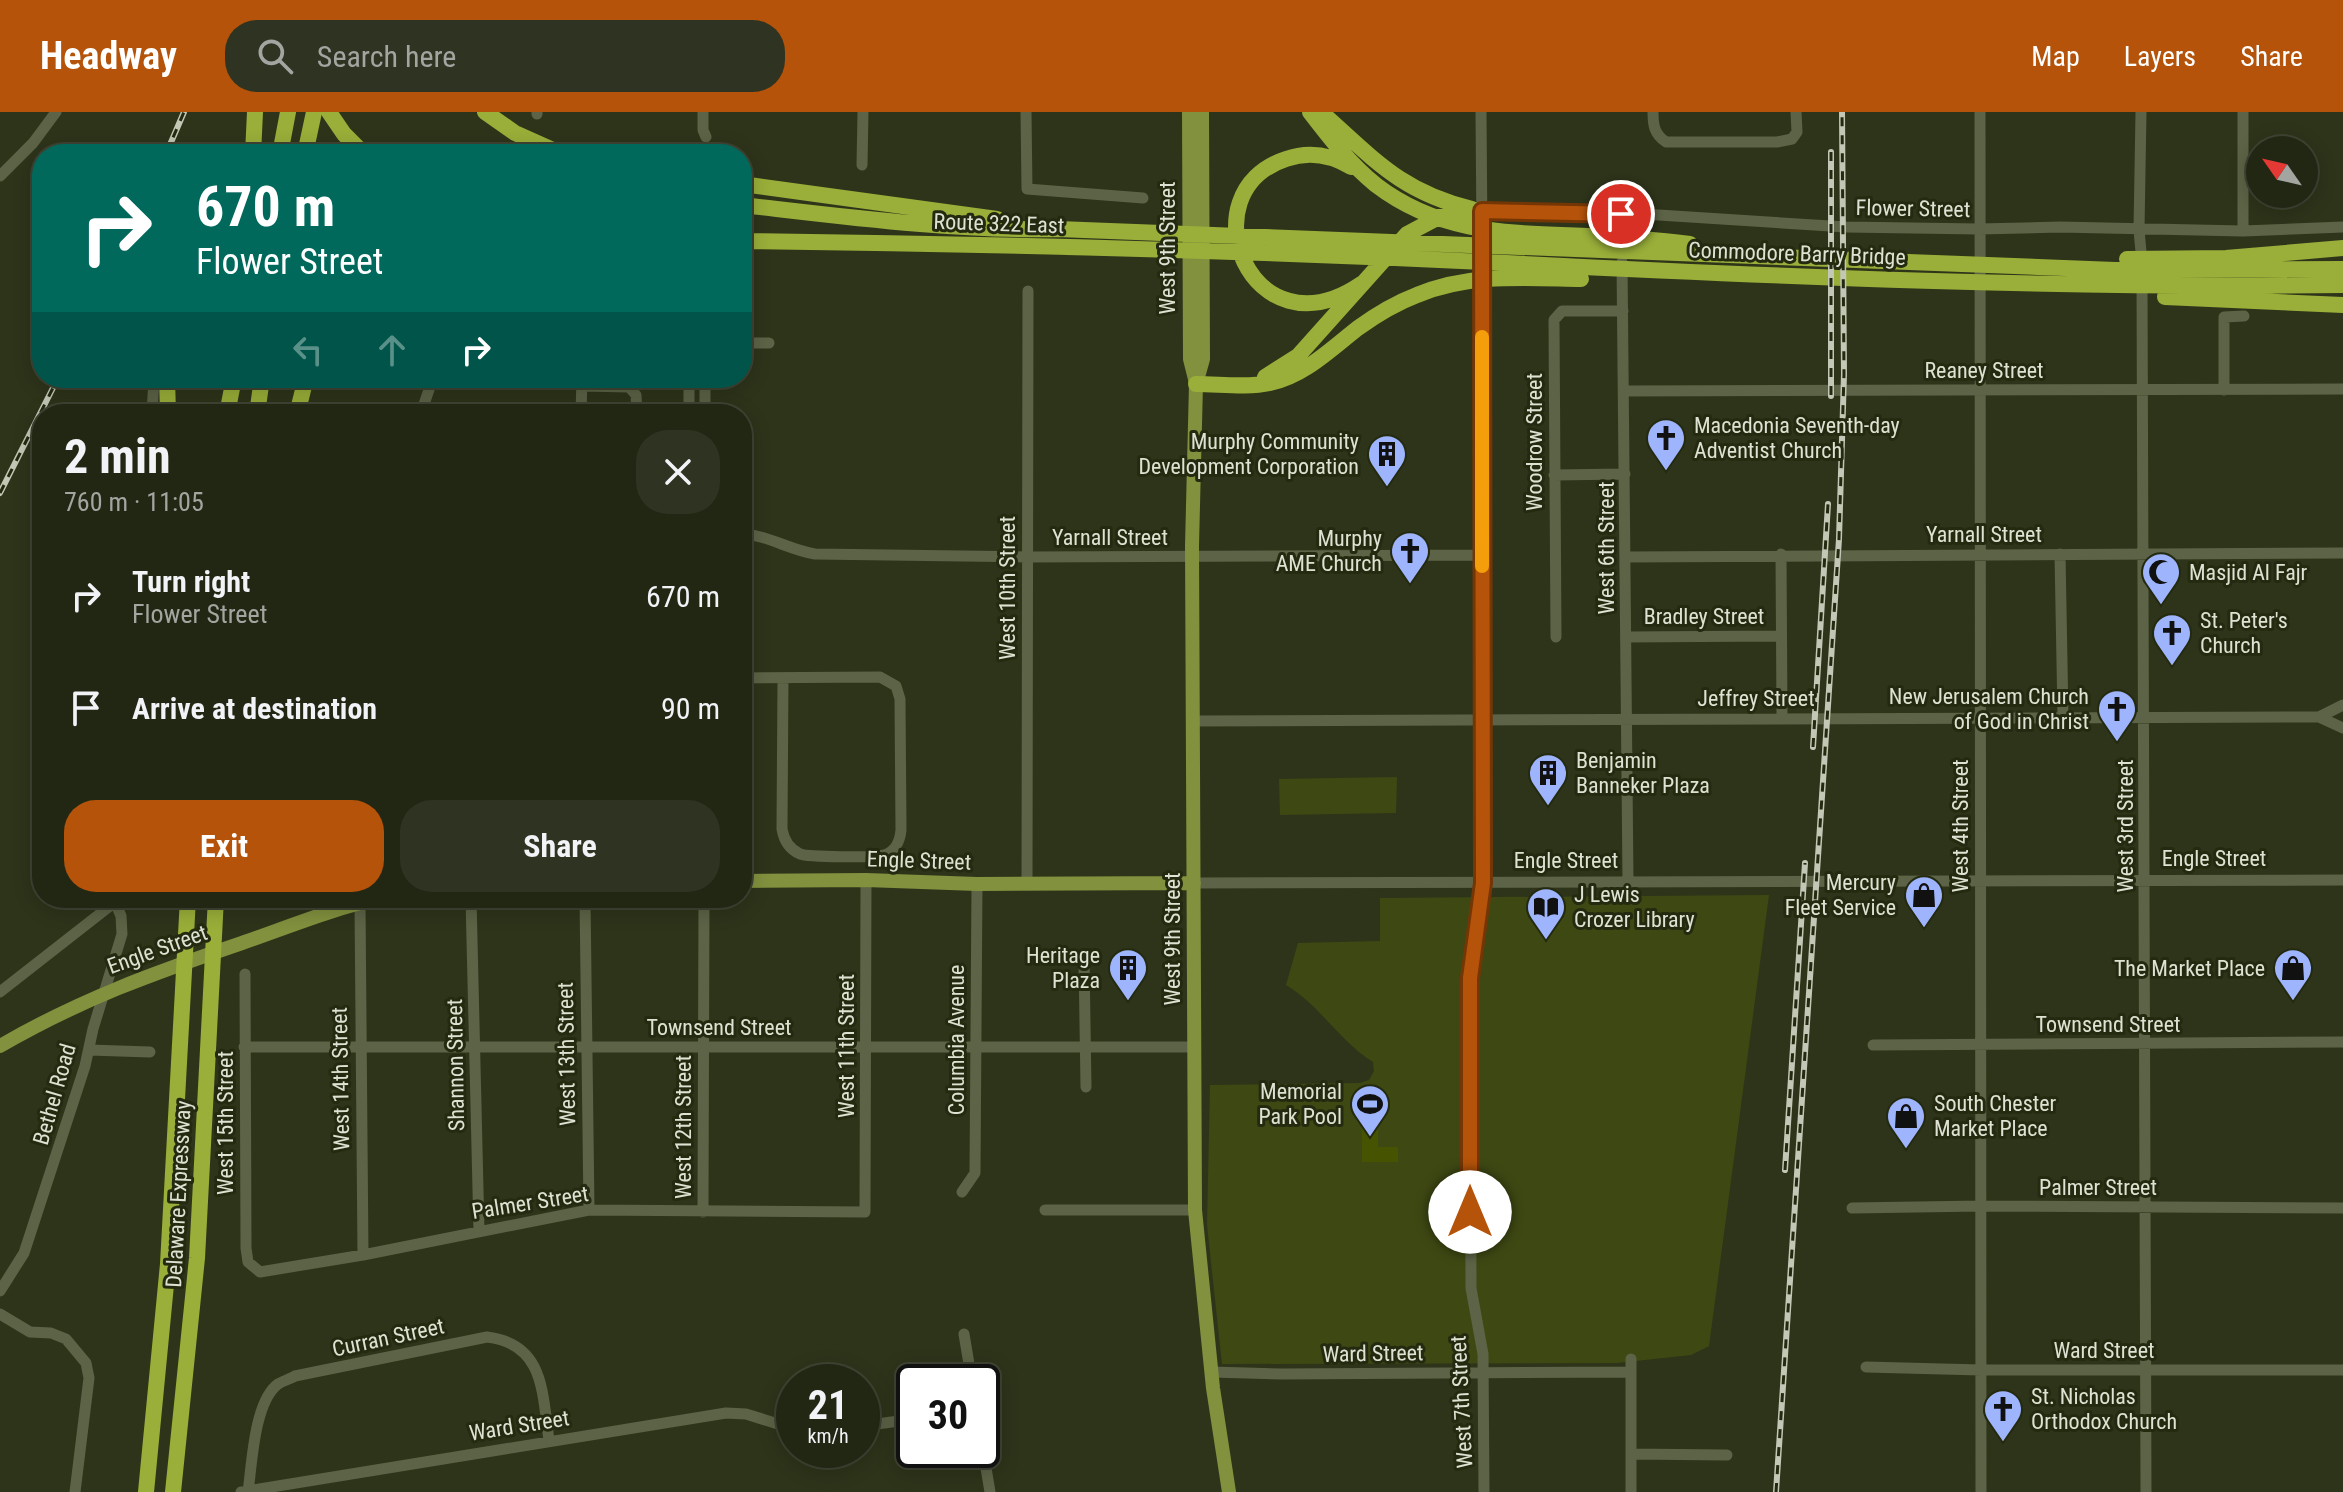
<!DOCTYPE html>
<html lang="en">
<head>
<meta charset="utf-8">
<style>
  body { margin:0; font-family:"Roboto Condensed",sans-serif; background:#2e3322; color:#f1f3f6; height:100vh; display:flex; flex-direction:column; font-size:30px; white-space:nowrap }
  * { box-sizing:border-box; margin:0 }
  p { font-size:26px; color:#a2a5a0 }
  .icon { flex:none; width:44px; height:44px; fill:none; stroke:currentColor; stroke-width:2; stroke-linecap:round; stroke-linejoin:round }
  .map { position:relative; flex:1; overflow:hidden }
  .side { position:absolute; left:32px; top:292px; width:720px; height:504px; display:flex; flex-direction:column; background:#222714; border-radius:32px; box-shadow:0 4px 20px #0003,0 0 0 2px #3f4434 }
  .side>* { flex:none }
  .banner { position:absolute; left:32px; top:32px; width:720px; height:244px; border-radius:32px; box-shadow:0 4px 20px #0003,0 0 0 2px #3f4434; background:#00695c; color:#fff; overflow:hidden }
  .needle { width:52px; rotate:304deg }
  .tools { position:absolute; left:2246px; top:24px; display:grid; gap:16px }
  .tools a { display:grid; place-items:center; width:72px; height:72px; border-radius:50%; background:#222714; box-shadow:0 4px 20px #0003,0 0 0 2px #3f4434; font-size:40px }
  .speed { position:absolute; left:776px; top:1252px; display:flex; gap:16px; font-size:40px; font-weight:700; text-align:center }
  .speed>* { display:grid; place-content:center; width:104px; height:104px; border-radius:50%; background:#222714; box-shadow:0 4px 20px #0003,0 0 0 2px #3f4434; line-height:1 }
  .speed small { font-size:20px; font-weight:400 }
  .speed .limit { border:4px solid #111; border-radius:12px; background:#fff; color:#111 }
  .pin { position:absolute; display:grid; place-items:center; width:68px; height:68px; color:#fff; margin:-34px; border:4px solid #fff; border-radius:50%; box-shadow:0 2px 8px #0007 }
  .me { position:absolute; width:88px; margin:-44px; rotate:0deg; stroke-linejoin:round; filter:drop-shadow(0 0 6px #0008) }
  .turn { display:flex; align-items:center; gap:28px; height:168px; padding:0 32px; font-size:36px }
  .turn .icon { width:104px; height:104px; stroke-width:2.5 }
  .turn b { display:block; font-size:56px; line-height:68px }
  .lanes { display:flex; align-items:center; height:76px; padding:0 32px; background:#0003; justify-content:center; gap:40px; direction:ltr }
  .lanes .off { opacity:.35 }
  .round { display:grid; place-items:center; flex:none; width:84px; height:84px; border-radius:32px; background:#2e3322 }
  .headline { display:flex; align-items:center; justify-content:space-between; height:136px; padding:0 32px }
  h1 { font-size:48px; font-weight:700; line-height:60px }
  .primary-button { display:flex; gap:16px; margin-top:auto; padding:16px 32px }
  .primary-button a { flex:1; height:92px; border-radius:32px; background:#b45309; color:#fff; font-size:32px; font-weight:700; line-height:92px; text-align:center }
  .primary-button a+a { background:#2e3322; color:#f1f3f6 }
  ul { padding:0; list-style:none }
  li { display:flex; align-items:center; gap:24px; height:112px; padding:0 32px }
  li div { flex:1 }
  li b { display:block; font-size:30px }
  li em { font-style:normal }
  header { display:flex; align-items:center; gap:48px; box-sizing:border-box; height:112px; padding:0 40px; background:#b45309; color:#fff }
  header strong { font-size:38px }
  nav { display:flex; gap:44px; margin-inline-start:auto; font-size:28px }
  .search { width:560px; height:72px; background:#2e3322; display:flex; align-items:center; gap:20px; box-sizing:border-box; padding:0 28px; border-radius:32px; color:#a2a5a0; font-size:30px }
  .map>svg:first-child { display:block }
  .green { fill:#3e4813 }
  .water { fill:#465301 }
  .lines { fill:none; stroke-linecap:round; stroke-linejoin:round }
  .minor { stroke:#5c6346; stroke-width:11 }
  .major { stroke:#81913e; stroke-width:14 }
  .highway { stroke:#99af39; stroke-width:16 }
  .rail-casing { stroke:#c3c7b5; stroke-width:6 }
  .rail { stroke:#242a10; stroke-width:3; stroke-dasharray:9; stroke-linecap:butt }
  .route-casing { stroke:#753606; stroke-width:20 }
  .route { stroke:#b45309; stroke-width:14 }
  .slow { stroke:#f59e0b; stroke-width:14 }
  .labels { text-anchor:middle; stroke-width:6; stroke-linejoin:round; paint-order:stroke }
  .street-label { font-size:22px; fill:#dee2d2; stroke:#242a10 }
  .poi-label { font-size:22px; fill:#dee2d2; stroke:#242a10; text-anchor:start }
</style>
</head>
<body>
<header>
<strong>Headway</strong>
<div class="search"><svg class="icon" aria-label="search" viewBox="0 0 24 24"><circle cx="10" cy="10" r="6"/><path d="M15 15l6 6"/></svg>Search here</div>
<nav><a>Map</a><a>Layers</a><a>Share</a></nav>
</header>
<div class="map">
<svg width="2343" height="1380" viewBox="0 0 2343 1380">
  <rect width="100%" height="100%" fill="#2e341a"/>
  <path class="green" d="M1397 665 1396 701 1280 703 1279 667Z
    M1769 783 1709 1234 1691 1243 1617 1251 1222 1252 1207 1113 1210 973 1360 971 1369 968 1374 959 1373 950C1339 929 1320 893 1286 873L1298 831 1380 829V786Z"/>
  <path class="water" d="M1362 1016H1378V1035H1398V1050H1362Z"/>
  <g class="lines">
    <path class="minor" d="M703 0V18L706 25
      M1026 0 1027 77 1143 86
      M1481 0 1482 123
      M1653 0C1653 13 1654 22 1666 30H1777L1792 27 1797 20 1796 0
      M1980 0 1981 1380
      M2141 0 2139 118 2142 151
      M537 2V0
      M862 53 863 0
      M0 64 33 31 56 0
      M1482 99 1643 102 1846 115 1979 117 2060 115 2243 119 2343 115
      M2243 119V0
      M1622 150 1628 770
      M1482 161 1483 771 1470 866 1471 1176 1483 1242 1484 1380
      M2142 169 2146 1380
      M742 231H769
      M705 266V302
      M582 274 629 275 636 283 637 302
      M2224 278V205L2244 204
      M1625 279 2343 277
      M424 296 450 300 581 301
      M421 301 433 266
      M152 302 154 266
      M581 302 582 266
      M689 302V266
      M1554 363 1625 362
      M742 422C768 423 789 438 815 442L1027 445 1482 443
      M1781 442 1782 606
      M2060 442 2063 605
      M1626 445 2343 441
      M1556 525 1554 208 1562 199H1623
      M1626 525 1781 524
      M742 566 880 565 896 574 900 587 901 718C900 729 895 740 884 743 875 746 808 745 800 742 789 737 784 729 782 717L783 566
      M2319 605 2343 593
      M1193 609 2319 605 2343 616
      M1194 771 2343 768
      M1027 772 1028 179
      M471 786 479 1119
      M585 786 589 1098
      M360 791 363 1143
      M1084 848 1086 975
      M245 862 246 1136 248 1150 260 1160 363 1143 589 1098 865 1100 866 768
      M0 880 115 790 117 786
      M1873 933 2343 930
      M244 935H1194
      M89 938 150 940
      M962 1080 975 1061 977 772
      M1852 1096 1981 1094 2343 1096
      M1045 1098H1195
      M703 1100 704 786
      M0 1179 24 1141 85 954 93 917 122 822 121 804 115 790
      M0 1202 30 1220 51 1221 66 1227 86 1251 89 1266 75 1380
      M964 1222 972 1270
      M1866 1255 1981 1258H2343
      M1211 1260 1282 1262 1631 1260
      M862 1314 914 1307
      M982 1332 990 1380
      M1631 1342 1727 1343
      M241 1380 726 1301 746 1302 794 1317
      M248 1380C252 1352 254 1290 278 1272 283 1269 290 1267 295 1264L487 1225C545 1232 542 1281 549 1328
      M1631 1380V1247"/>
    <path class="major" d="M1189 0 1190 247 1196 271
      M1202 0 1203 247 1196 272 1192 434 1195 1098 1213 1276 1229 1380
      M742 769 866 768 977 772 1194 771
      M0 934C81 887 154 861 242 831 288 815 334 796 382 786"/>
    <path class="highway" d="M329 0 344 22 364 42
      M485 0 515 21 562 42
      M1310 0C1330 26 1350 52 1376 73 1448 128 1525 120 1611 125 1637 126 1664 129 1690 132
      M1321 0C1374 47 1401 80 1472 97
      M253 42 255 0
      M280 42 288 0
      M305 42 314 0
      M1351 55C1331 43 1309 39 1286 47 1185 80 1251 247 1361 172
      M742 72 997 107
      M742 93C847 105 952 119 1058 117L2115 158 2343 157
      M742 129C997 132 1252 139 1506 151 1785 165 2064 177 2343 173
      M2127 147 2226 146 2343 136
      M2165 185 2343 193
      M1265 265 1298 244 1407 122 1439 105 1482 99
      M167 266 168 302
      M1196 272C1220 272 1247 276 1270 271 1304 264 1331 237 1358 216 1376 203 1396 191 1417 183 1470 161 1525 166 1581 167
      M227 302 234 266
      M257 302 262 266
      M297 302 306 266
      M146 1380 168 1152 188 786
      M173 1380 197 1146 216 786"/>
    <defs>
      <path id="rail" d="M1831 40V284
        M166 42 184 0
        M0 381 58 266
        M1813 635 1828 392
        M1785 1058 1805 751
        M1776 1380 1839 427 1844 262 1842 0"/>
    </defs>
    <use href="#rail" class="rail-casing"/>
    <use href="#rail" class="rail"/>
  </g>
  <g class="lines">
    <defs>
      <path id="route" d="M1470 1100V866L1483 771 1482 99 1621 102"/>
    </defs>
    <use href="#route" class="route-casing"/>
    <use href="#route" class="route"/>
    <path class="slow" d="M1482 225V454"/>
  </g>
  <defs>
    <symbol id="church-pin" viewBox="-11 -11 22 30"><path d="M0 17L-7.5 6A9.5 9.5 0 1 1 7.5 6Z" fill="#9eb4fd" stroke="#242a10"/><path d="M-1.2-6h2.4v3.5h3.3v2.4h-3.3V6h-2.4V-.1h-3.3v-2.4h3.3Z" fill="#111"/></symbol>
    <symbol id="building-pin" viewBox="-11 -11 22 30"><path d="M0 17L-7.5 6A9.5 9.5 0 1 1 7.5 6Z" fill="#9eb4fd" stroke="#242a10"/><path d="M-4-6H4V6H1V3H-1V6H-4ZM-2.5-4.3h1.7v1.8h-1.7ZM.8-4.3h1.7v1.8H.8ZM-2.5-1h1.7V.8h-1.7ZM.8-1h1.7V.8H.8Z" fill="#111"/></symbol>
    <symbol id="mosque-pin" viewBox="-11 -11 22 30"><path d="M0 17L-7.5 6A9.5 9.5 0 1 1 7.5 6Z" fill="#9eb4fd" stroke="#242a10"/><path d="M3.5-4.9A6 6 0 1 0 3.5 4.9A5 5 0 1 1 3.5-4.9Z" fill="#111"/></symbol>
    <symbol id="shop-pin" viewBox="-11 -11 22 30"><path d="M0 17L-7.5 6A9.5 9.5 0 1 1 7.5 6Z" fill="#9eb4fd" stroke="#242a10"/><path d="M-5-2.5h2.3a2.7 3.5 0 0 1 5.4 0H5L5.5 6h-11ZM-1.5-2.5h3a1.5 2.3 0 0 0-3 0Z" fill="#111"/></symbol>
    <symbol id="library-pin" viewBox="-11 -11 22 30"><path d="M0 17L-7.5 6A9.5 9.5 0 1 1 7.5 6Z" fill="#9eb4fd" stroke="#242a10"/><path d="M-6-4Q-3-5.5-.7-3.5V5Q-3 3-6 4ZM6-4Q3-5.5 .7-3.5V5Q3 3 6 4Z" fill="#111"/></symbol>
    <symbol id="stadium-pin" viewBox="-11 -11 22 30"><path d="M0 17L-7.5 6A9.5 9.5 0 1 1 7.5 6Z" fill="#9eb4fd" stroke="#242a10"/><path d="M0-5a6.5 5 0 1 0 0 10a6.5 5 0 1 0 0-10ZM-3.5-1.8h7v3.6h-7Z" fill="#111"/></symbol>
  </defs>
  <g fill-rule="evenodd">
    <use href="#church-pin" x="1644" y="304" width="44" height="60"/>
    <use href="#building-pin" x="1365" y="320" width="44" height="60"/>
    <use href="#church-pin" x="1388" y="417" width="44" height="60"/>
    <use href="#mosque-pin" x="2139" y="438" width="44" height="60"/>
    <use href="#church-pin" x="2150" y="499" width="44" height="60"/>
    <use href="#church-pin" x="2095" y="575" width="44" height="60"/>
    <use href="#building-pin" x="1526" y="639" width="44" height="60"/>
    <use href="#shop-pin" x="1902" y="761" width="44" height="60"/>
    <use href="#library-pin" x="1524" y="773" width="44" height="60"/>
    <use href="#building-pin" x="1106" y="834" width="44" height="60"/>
    <use href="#shop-pin" x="2271" y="834" width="44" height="60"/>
    <use href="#stadium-pin" x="1348" y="970" width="44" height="60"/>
    <use href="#shop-pin" x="1884" y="982" width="44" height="60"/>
    <use href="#church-pin" x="1981" y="1275" width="44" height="60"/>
  </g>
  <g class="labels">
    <g class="street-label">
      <text transform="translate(1913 96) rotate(1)" y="8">Flower Street</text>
      <text transform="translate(999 111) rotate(2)" y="8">Route 322 East</text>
      <text transform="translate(1167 136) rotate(-90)" y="8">West 9th Street</text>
      <text transform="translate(1797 141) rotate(2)" y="8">Commodore Barry Bridge</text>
      <text x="1984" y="266">Reaney Street</text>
      <text transform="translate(1534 330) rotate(-90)" y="8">Woodrow Street</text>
      <text x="1984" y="430">Yarnall Street</text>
      <text x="1110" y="433">Yarnall Street</text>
      <text transform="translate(1606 436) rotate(-90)" y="8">West 6th Street</text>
      <text transform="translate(1007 476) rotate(-90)" y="8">West 10th Street</text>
      <text x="1704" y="512">Bradley Street</text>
      <text x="1756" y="594">Jeffrey Street</text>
      <text transform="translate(1960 714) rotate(-90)" y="8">West 4th Street</text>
      <text transform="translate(2125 714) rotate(-90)" y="8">West 3rd Street</text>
      <text x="2214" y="754">Engle Street</text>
      <text transform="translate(919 748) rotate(2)" y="8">Engle Street</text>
      <text x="1566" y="756">Engle Street</text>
      <text transform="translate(1172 827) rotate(-90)" y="8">West 9th Street</text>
      <text transform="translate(157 837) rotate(-20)" y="8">Engle Street</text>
      <text x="2108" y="920">Townsend Street</text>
      <text x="719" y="923">Townsend Street</text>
      <text transform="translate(956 928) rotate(-90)" y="8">Columbia Avenue</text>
      <text transform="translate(846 934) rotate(-90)" y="8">West 11th Street</text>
      <text transform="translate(566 942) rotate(-91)" y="8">West 13th Street</text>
      <text transform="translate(455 953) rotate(-91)" y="8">Shannon Street</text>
      <text transform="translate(340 967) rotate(-91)" y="8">West 14th Street</text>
      <text transform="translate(54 982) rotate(-74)" y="8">Bethel Road</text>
      <text transform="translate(225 1011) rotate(-90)" y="8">West 15th Street</text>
      <text transform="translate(683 1015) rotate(-90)" y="8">West 12th Street</text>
      <text x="2098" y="1083">Palmer Street</text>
      <text transform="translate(178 1082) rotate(-87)" y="8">Delaware Expressway</text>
      <text transform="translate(530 1090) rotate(-9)" y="8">Palmer Street</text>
      <text transform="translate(388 1225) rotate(-12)" y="8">Curran Street</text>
      <text x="2104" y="1246">Ward Street</text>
      <text transform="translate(1373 1241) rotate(-1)" y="8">Ward Street</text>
      <text transform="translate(1461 1290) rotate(-93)" y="8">West 7th Street</text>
      <text transform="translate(519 1313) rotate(-9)" y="8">Ward Street</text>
    </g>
    <g class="poi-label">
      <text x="1694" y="321">Macedonia Seventh-day<tspan x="1694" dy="25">Adventist Church</tspan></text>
      <text x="1359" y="337" text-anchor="end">Murphy Community<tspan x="1359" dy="25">Development Corporation</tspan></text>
      <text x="1382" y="434" text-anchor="end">Murphy<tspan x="1382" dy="25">AME Church</tspan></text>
      <text x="2189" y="468">Masjid Al Fajr</text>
      <text x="2200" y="516">St. Peter's<tspan x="2200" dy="25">Church</tspan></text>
      <text x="2089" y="592" text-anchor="end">New Jerusalem Church<tspan x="2089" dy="25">of God in Christ</tspan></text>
      <text x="1576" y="656">Benjamin<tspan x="1576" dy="25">Banneker Plaza</tspan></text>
      <text x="1896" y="778" text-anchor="end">Mercury<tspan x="1896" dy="25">Fleet Service</tspan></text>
      <text x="1574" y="790">J Lewis<tspan x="1574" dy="25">Crozer Library</tspan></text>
      <text x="1100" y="851" text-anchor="end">Heritage<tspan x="1100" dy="25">Plaza</tspan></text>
      <text x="2265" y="864" text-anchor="end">The Market Place</text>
      <text x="1342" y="987" text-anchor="end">Memorial<tspan x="1342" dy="25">Park Pool</tspan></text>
      <text x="1934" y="999">South Chester<tspan x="1934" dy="25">Market Place</tspan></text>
      <text x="2031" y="1292">St. Nicholas<tspan x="2031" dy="25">Orthodox Church</tspan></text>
    </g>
  </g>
</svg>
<div class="tools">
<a><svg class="needle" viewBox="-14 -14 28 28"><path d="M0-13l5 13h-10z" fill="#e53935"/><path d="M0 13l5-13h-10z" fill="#a2a5a0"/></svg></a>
</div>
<div class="speed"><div>21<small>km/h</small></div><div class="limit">30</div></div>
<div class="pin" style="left:1621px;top:102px;background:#d93025"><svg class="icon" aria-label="arrive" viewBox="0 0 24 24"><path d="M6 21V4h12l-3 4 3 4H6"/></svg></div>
<svg class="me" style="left:1470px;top:1100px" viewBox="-20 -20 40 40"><circle r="19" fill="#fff"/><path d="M0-13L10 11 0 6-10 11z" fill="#b45309"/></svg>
<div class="banner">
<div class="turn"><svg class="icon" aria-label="right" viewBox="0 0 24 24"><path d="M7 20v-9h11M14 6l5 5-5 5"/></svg><div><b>670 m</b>Flower Street</div></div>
<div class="lanes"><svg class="icon off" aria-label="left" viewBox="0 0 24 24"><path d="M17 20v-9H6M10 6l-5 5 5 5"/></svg><svg class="icon off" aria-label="ahead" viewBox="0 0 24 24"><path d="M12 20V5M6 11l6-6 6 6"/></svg><svg class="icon" aria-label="right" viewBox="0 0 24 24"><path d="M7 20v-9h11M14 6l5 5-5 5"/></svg></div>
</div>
<section class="side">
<div class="headline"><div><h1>2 min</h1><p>760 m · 11:05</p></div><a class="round"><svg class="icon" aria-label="close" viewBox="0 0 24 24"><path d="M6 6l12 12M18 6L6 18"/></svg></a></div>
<ul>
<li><svg class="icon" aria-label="right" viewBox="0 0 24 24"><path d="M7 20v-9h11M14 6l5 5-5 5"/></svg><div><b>Turn right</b><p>Flower Street</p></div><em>670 m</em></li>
<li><svg class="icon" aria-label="arrive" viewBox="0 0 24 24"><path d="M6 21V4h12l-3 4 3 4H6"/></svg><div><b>Arrive at destination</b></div><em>90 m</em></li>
</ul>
<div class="primary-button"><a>Exit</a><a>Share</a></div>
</section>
</div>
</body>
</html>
